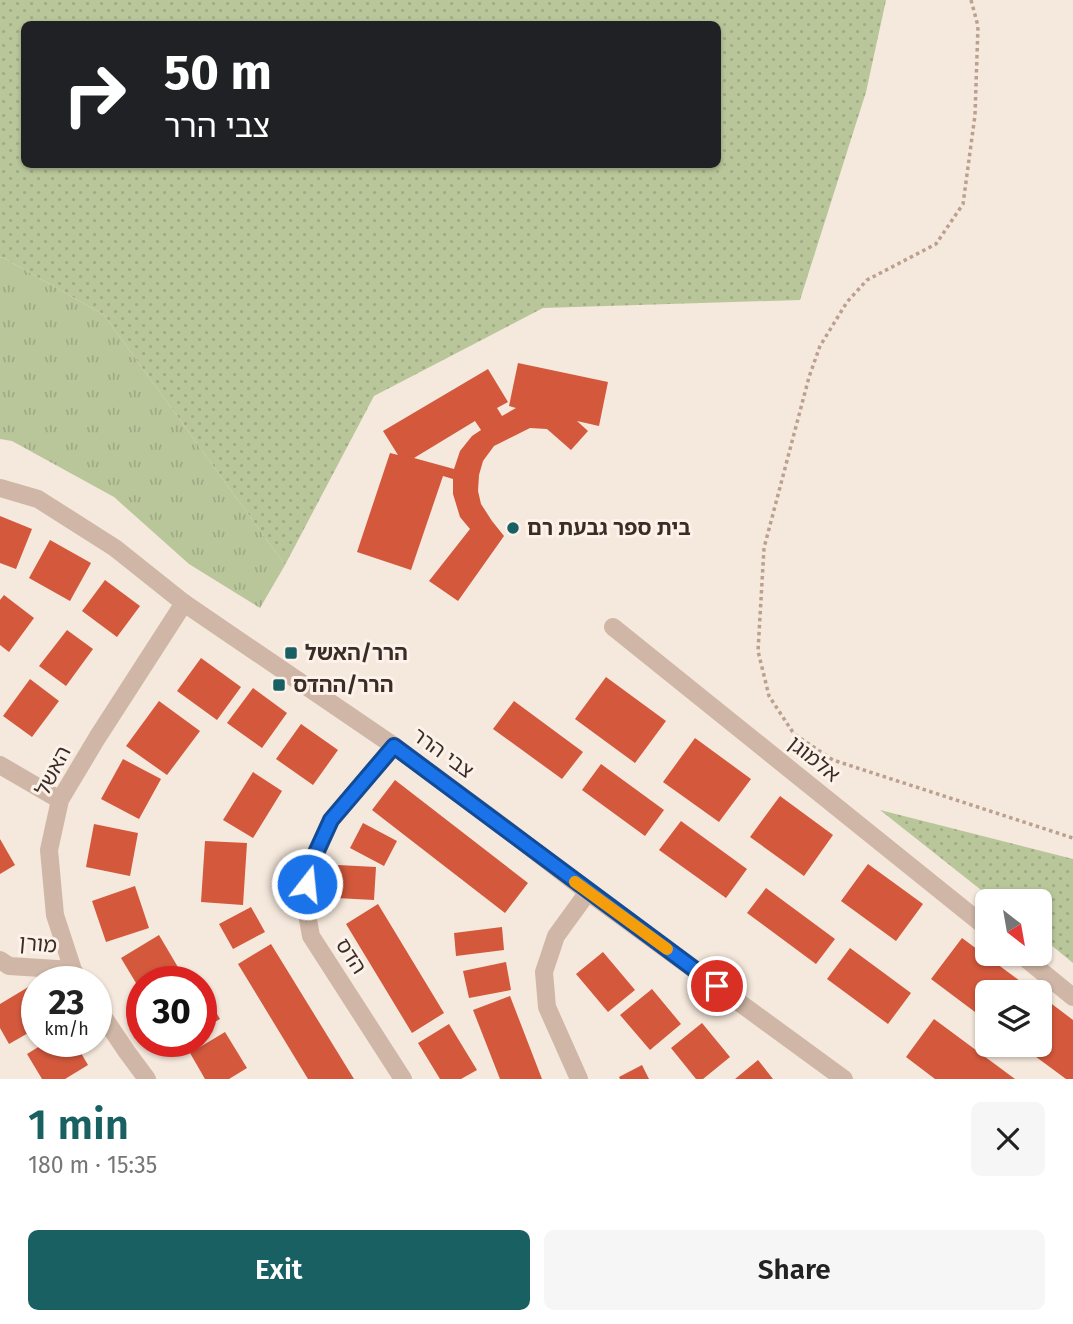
<!DOCTYPE html>
<html lang="en">
<head>
<meta charset="utf-8">
<style>
  body { margin:0; font-family:"Fira Sans","Noto Sans Hebrew",sans-serif; background:#f6f6f6; color:#222; height:100vh; display:flex; flex-direction:column; font-size:26px; white-space:nowrap }
  * { box-sizing:border-box; margin:0 }
  p { font-size:23px; color:#767676 }
  .icon { flex:none; width:38px; height:38px; fill:none; stroke:currentColor; stroke-width:2; stroke-linecap:round; stroke-linejoin:round }
  .map { position:relative; height:1079px; overflow:hidden }
  .details { display:flex; flex-direction:column; background:#fff; flex:1 }
  .details>* { flex:none }
  .guide { position:absolute; left:21px; top:21px; width:700px; height:147px; border-radius:10px; box-shadow:0 2px 5px #0004; background:#202124; color:#fff; overflow:hidden }
  .needle { width:46px; rotate:149deg }
  .buttons { position:absolute; left:975px; top:889px; display:grid; gap:14px }
  .buttons a { display:grid; place-items:center; width:77px; height:77px; border-radius:10px; background:#fff; box-shadow:0 2px 5px #0004; font-size:35px }
  .speed { position:absolute; left:21px; top:966px; display:flex; gap:14px; font-size:35px; font-weight:700; text-align:center }
  .speed>* { display:grid; place-content:center; width:91px; height:91px; border-radius:50%; background:#fff; box-shadow:0 2px 5px #0004; line-height:1 }
  .speed small { font-size:18px; font-weight:400 }
  .speed .limit { border:10px solid #d22; background:#fff; color:#111 }
  .pin { position:absolute; display:grid; place-items:center; width:60px; height:60px; color:#fff; margin:-30px; border:4px solid #fff; border-radius:50%; box-shadow:0 2px 7px #0007 }
  .me { position:absolute; width:77px; margin:-38px; rotate:16deg; stroke-linejoin:round; filter:drop-shadow(0 0 5px #0008) }
  .turn { display:flex; align-items:center; gap:24px; height:147px; padding:0 28px; font-size:32px }
  .turn .icon { width:91px; height:91px; stroke-width:2.5 }
  .turn b { display:block; font-size:49px; line-height:60px }
  .round { display:grid; place-items:center; flex:none; width:74px; height:74px; border-radius:10px; background:#f6f6f6 }
  .headline { display:flex; align-items:center; justify-content:space-between; height:119px; padding:0 28px }
  h1 { font-size:42px; font-weight:600; line-height:52px; color:#186061 }
  .action { display:flex; gap:14px; margin-top:auto; padding:14px 28px }
  .action a { flex:1; height:80px; border-radius:10px; background:#186061; color:#fff; font-size:28px; font-weight:600; line-height:80px; text-align:center }
  .action a+a { background:#f6f6f6; color:#222 }
  .map>svg:first-child { display:block }
  .grass { fill:url(#grass-dots); fill-rule:evenodd }
  .park { fill:url(#park-tufts) }
  .building { fill:#d3583c; fill-rule:evenodd }
  .lines { fill:none; stroke-linecap:round; stroke-linejoin:round }
  .path { stroke:#bba090; stroke-width:3.5; stroke-dasharray:3.5 3.5; stroke-linecap:butt }
  .minor { stroke:#cfb6a6; stroke-width:18 }
  .tertiary { stroke:#cfb6a6; stroke-width:18 }
  .route-casing { stroke:#114b97; stroke-width:18 }
  .route { stroke:#1a73e8; stroke-width:12 }
  .slow { stroke:#f59e0b; stroke-width:12 }
  .poi-dot { fill:#186061; stroke:#fcf2e9; stroke-width:2.5 }
  .labels { text-anchor:middle; stroke-width:6; stroke-linejoin:round; paint-order:stroke }
  .poi-label { font-size:21px; font-weight:bold; fill:#3a2d28; stroke:#fcf2e9; text-anchor:start }
  .street-label { font-size:21px; fill:#3a2d28; stroke:#fcf2e9 }
</style>
</head>
<body>
<div class="map">
<svg width="1073" height="1079" viewBox="0 0 1073 1079">
  <defs>
    <pattern id="grass-dots" width="8" height="8" patternUnits="userSpaceOnUse" patternTransform="scale(1.75)"><rect width="8" height="8" fill="#b9c69a"/><path d="M2 2h.1M6 6h.1" fill="none" stroke="#a0aa85" stroke-width="1.8" stroke-linecap="round"/></pattern>
    <pattern id="park-tufts" width="24" height="20" patternUnits="userSpaceOnUse" patternTransform="scale(1.75)"><rect width="24" height="20" fill="#b9c69a"/><path d="M3 7l-1-3M5 7V3M7 7l1-3M15 17l-1-3M17 17v-4M19 17l1-3" fill="none" stroke="#a0aa85"/></pattern>
  </defs>
  <rect width="100%" height="100%" fill="#f5e8dc"/>
  <path class="grass" d="M0 0H886L866 92 800 300 543 308 374 396 285 565 104 315 2 257 0 258ZM24 24H718V164H24Z
    M880 810 1073 859V963L1040 936V901H995Z"/>
  <path class="park" d="M2 257 104 315 285 565 260 608 189 564 114 497 12 441 0 439V258Z"/>
  <path class="building" d="M518 363 608 382 599 426 577 421 588 431 571 450 547 429 530 428 494 446 483 461 479 475 478 491 481 504 492 521 504 536 458 601 429 581 470 529 460 517 453 494V479L443 476 411 570 357 552 390 453 398 455 383 431 488 369 508 402 497 408 502 416 516 408 509 406ZM475 421 481 430 472 436 460 451 454 469 414 458Z
    M0 516 32 529 16 569 0 563Z
    M50 540 91 563 70 601 29 578Z
    M105 580 140 606 117 637 82 611Z
    M4 595 34 618 9 652 0 645V600Z
    M67 630 93 649 66 686 39 666Z
    M201 658 241 687 217 720 177 691Z
    M606 677 666 721 635 763 575 719Z
    M30 679 59 701 32 737 3 716Z
    M253 688 287 713 262 748 227 723Z
    M159 701 200 731 167 775 126 746Z
    M514 701 583 752 562 779 493 729Z
    M301 724 338 750 313 785 276 759Z
    M695 738 751 779 719 822 663 782Z
    M123 759 161 779 139 819 101 799Z
    M601 764 664 810 645 836 582 790Z
    M253 772 282 791 253 838 223 820Z
    M395 780 528 883 505 913 372 810Z
    M780 796 833 835 804 876 750 837Z
    M681 821 747 869 726 898 659 850Z
    M363 823 397 841 384 866 350 848Z
    M94 824 138 833 130 876 86 867Z
    M0 839 15 865 0 874Z
    M205 841 247 843 243 905 201 902Z
    M868 864 923 904 896 941 841 901Z
    M338 865 376 867 374 900 336 898Z
    M135 886 149 928 106 942 92 901Z
    M766 888 835 939 816 964 747 913Z
    M378 904 444 1013 412 1033 346 924Z
    M251 907 265 932 233 949 219 924Z
    M502 927 504 950 456 956 454 933Z
    M159 935 182 974 169 982H142V993L121 958Z
    M962 938 1035 992H987V1021L931 979Z
    M271 944 354 1079H308L238 964Z
    M850 948 911 993 888 1024 827 979Z
    M603 952 635 990 608 1012 576 974Z
    M506 962 511 990 469 998 463 971Z
    M30 986 37 997V1028L9 1044 0 1028V1004Z
    M201 987 220 1019 201 1030Z
    M652 989 681 1024 650 1050 620 1015Z
    M1040 995 1073 1020V1079H1066L1020 1045H1040Z
    M510 996 542 1079H500L473 1010Z
    M934 1019 1015 1079H935L906 1057Z
    M702 1023 730 1057 703 1079H696L671 1048Z
    M449 1024 477 1070 461 1079H440L418 1043Z
    M225 1032 247 1068 229 1079H205L190 1053Z
    M48 1041H74L88 1065 65 1079H42L27 1054Z
    M758 1060 773 1079H735Z
    M642 1065 649 1079H620L619 1077Z"/>
  <g class="lines">
    <path class="path" d="M971 0 978 26 975 115 963 204 936 244 867 280 847 302 820 346 809 377 764 548 758 651 769 696 794 734 833 760 1073 838"/>
    <path class="minor" d="M613 627 987 928
      M394 746 331 820 310 866 305 903 311 936 403 1079
      M0 765 60 800
      M1020 954 1073 997
      M0 960 9 966 73 970
      M80 982 73 970 55 915 49 850 60 800 97 738 184 603
      M96 1006 127 1052 147 1079
      M579 1079 547 1007 544 972 556 936 588 892"/>
    <path class="tertiary" d="M0 488 38 499 115 548 184 603 394 746 497 822 588 892 844 1079"/>
  </g>
  <g class="lines">
    <defs>
      <path id="route" d="M307 884 310 866 331 820 394 746C502 826 609 907 717 986"/>
    </defs>
    <use href="#route" class="route-casing"/>
    <use href="#route" class="route"/>
    <path class="slow" d="M575 882 667 949"/>
  </g>
  <g class="poi-dot">
    <circle cx="513" cy="528" r="7"/>
    <rect x="284" y="646" width="14" height="14" rx="3.5"/>
    <rect x="272" y="678" width="14" height="14" rx="3.5"/>
  </g>
  <g class="labels">
    <g class="poi-label">
      <text x="527" y="535">בית ספר גבעת רם</text>
      <text x="305" y="660">הרר/האשל</text>
      <text x="293" y="692">הרר/ההדס</text>
    </g>
    <g class="street-label">
      <text transform="translate(443 753) rotate(36)" y="7">צבי הרר</text>
      <text transform="translate(814 759) rotate(39)" y="7">אלמוגן</text>
      <text transform="translate(53 771) rotate(-63)" y="7">האשל</text>
      <text transform="translate(38 944) rotate(5)" y="7">מורן</text>
      <text transform="translate(351 956) rotate(57)" y="7">הדס</text>
    </g>
  </g>
</svg>
<div class="buttons">
<a><svg class="needle" viewBox="-14 -14 28 28"><path d="M0-13l5 13h-10z" fill="#e53935"/><path d="M0 13l5-13h-10z" fill="#767676"/></svg></a>
<a><svg class="icon" aria-label="layers" viewBox="0 0 24 24"><path d="M12 4l9 5-9 5-9-5zM3 14l9 5 9-5"/></svg></a>
</div>
<div class="speed"><div>23<small>km/h</small></div><div class="limit">30</div></div>
<div class="pin" style="left:717px;top:986px;background:#d93025"><svg class="icon" aria-label="arrive" viewBox="0 0 24 24"><path d="M6 21V4h12l-3 4 3 4H6"/></svg></div>
<svg class="me" style="left:307px;top:884px" viewBox="-20 -20 40 40"><circle r="17" fill="#1a73e8" stroke="#fff" stroke-width="3"/><path d="M0-11L8 9 0 5-8 9z" fill="#fff"/></svg>
<div class="guide">
<div class="turn"><svg class="icon" aria-label="right" viewBox="0 0 24 24"><path d="M7 20v-9h11M14 6l5 5-5 5"/></svg><div><b>50 m</b>צבי הרר</div></div>
</div>
</div>
<section class="details">
<div class="headline"><div><h1>1 min</h1><p>180 m · 15:35</p></div><a class="round"><svg class="icon" aria-label="close" viewBox="0 0 24 24"><path d="M6 6l12 12M18 6L6 18"/></svg></a></div>
<div class="action"><a>Exit</a><a>Share</a></div>
</section>
</body>
</html>
